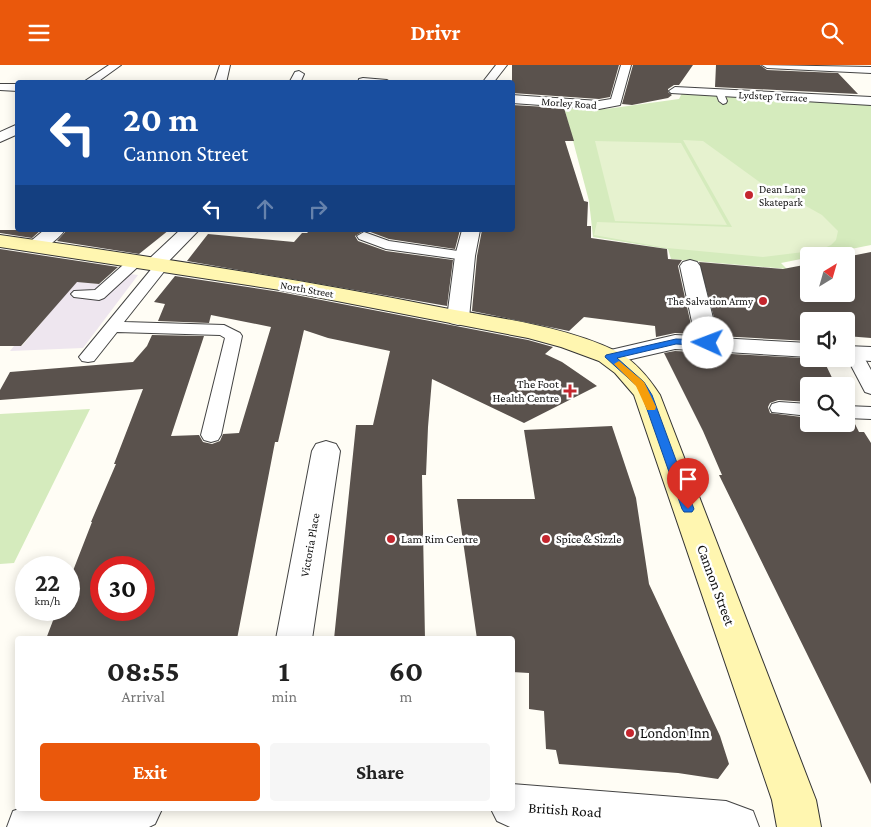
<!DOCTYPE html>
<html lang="en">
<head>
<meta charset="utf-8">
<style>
  body { margin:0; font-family:"Crimson Pro",serif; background:#f6f6f6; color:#222; height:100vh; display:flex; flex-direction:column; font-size:19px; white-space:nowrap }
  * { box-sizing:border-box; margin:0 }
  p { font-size:16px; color:#767676 }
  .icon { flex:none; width:28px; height:28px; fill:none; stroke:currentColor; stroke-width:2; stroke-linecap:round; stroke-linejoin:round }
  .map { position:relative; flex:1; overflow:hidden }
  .sheet { position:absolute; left:15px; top:571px; width:500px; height:175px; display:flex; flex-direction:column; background:#fff; border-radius:5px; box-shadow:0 2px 12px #0003 }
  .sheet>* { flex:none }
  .guide { position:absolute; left:15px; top:15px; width:500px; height:152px; border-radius:5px; box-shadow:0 2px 12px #0003; background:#1a4fa0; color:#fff; overflow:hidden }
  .needle { width:32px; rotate:37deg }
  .controls { position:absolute; left:800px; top:182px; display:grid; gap:10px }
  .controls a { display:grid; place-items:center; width:55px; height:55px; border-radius:5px; background:#fff; box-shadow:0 2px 12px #0003; font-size:25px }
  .speed { position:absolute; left:15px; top:491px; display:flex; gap:10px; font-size:25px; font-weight:700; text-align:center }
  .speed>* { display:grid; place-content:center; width:65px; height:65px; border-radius:50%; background:#fff; box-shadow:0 2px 12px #0003; line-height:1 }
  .speed small { font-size:12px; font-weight:400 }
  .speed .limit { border:8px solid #d22; background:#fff; color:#111 }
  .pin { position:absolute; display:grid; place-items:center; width:42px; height:42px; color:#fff; margin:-51px -21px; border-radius:50% 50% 50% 0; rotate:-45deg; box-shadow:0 0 5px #0007 }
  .pin .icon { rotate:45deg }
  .me { position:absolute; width:55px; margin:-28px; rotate:272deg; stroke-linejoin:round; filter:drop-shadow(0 0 4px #0008) }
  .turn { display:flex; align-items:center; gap:18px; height:105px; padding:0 25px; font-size:22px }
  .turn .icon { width:65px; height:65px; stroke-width:2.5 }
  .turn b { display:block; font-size:35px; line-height:42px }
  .lanes { display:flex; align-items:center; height:48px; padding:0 25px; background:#0003; justify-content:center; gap:25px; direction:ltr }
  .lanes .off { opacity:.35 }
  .eta { display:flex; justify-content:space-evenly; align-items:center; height:85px; text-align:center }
  .eta b { font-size:30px; font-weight:700; line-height:35px }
  .action { display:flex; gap:10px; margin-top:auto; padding:10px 25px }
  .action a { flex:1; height:58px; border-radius:5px; background:#ea580c; color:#fff; font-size:20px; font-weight:700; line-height:58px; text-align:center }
  .action a+a { background:#f6f6f6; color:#222 }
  header { display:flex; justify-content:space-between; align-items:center; height:65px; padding:0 25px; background:#ea580c; color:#fff; font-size:22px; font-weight:700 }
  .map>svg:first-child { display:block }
  .industrial { fill:#eee6ef }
  .green { fill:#d5ebbd }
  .pitch { fill:#e6f2cf }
  .building { fill:#5a524d; fill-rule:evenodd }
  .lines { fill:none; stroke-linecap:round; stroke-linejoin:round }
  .lane-casing { stroke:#444; stroke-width:2 }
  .street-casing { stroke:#444; stroke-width:2 }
  .secondary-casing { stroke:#333; stroke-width:2 }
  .lane { fill:#fff; fill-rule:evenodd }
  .street { fill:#fff; fill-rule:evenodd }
  .secondary { fill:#fff6b0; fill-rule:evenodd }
  .route { fill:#1a73e8; stroke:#114b97 }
  .slow { fill:#f59e0b }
  .poi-dot { fill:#c4262e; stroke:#fff; stroke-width:2 }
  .labels { text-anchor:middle; stroke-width:5; stroke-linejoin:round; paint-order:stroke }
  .far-street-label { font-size:11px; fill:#111; stroke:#fff }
  .far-poi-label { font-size:11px; fill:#111; stroke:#fff; text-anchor:start }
  .poi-label { font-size:12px; fill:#111; stroke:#fff; text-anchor:start }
  .street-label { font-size:12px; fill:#111; stroke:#fff }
  .near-street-label { font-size:15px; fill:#111; stroke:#fff }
  .near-poi-label { font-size:15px; fill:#111; stroke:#fff; text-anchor:start }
</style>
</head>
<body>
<header><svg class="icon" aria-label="menu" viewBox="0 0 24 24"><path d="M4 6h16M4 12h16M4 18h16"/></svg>Drivr<svg class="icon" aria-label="search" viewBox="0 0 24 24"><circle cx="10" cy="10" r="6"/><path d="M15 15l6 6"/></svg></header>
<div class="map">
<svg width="871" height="762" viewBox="0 0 871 762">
  <rect width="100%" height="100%" fill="#fffdf5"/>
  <path class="industrial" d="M115 207 138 210 83 283 10 286 14 281H22L47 251 71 216 101 219Z"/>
  <path class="green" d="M682 28 871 40V180L781 198 787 204 671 194 668 184 593 172 589 136 564 42 606 44 679 34Z
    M90 344 14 498 0 499V349Z"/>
  <path class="pitch" d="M683 75 703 76 769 124 797 136 822 150 838 166 836 175 831 180 820 185 763 192 667 183 594 170 597 157 732 162Z
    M595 76 681 78 727 160 615 156Z"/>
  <path class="building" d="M512 0H619L610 32 599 34 512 28Z
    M633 0H693L679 20H674L668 24V27L672 30 668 33 632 40 622 39Z
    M716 0H760L767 5 838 8 858 29 715 22Z
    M512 40 564 43 574 76H565L584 136 588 137 587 161H591V173L667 184 668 194 682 195 678 201 693 269 675 268 656 272 655 261 584 252 569 266 472 246 477 191 482 165H512Z
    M0 165H41L32 173 0 168Z
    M67 165H169L139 189 57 176Z
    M310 165H460L455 184 389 174 365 165 355 171 358 176 386 186 453 195 447 241 187 196 208 169 294 177 302 168H307Z
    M0 184 118 202 99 219 77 217 21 281H0Z
    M871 187V273L846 271V256H809V276L719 271 699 197 783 204 809 199V229H846V192Z
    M175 211 280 227 528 275 553 282 545 289 562 297 597 321 524 358 432 314 428 362 426 410H422L425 574H334L356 360H373L390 286 328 273 304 265 278 377H275L237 574H46L57 545H69V516L92 457H91L116 399H114L143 324 0 335V325L10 307 133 297 147 281 152 270 204 271 171 371 199 370 203 377 212 379 220 376 223 369 239 368 271 262 211 250 209 258 158 256 165 239 154 237ZM101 502H144V545H101Z
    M675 286 823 294 836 321H809V337L778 335 770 338 768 342 770 348 809 353V359H846V355H853L859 367H864L871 378V719L719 410H722L703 366 664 288Z
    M612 361 636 433 649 519 720 671 729 699 718 714 678 708 559 699 556 685 546 684 544 646 529 644V608L512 607V574H477L457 434H535L524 365Z"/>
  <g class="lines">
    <defs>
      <path id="lane" d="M720 25 723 26 727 36 726 38 723 39 719 36 716 28Z
        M364 167 389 176 465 187 472 191 465 195 386 184 359 174 357 171Z
        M137 191 142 192 144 195 142 198 104 233 99 235 74 232 71 229 74 226 95 225 132 192Z
        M163 195 168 196 170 199 124 257 224 260 240 268 242 271 221 370 218 375 211 377 204 375 201 370 225 273 220 270 117 267 94 296 88 297 82 296 79 292 158 196Z
        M854 284 860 285 871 305V329L865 327 846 291 848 285Z
        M779 337 809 339V351L772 347 770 343 772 339Z
        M846 341 871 342V354L846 353Z"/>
      <path id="street" d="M109 0H121L96 18H82Z
        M220 0H230L226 18H214Z
        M496 0H507L493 18H482Z
        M621 0H631L620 40 599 44 512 38V30L599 36 611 34Z
        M762 0 871 2V8L767 3Z
        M299 6 304 9 300 18H289L295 7Z
        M363 13 387 15 392 18H358L359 14Z
        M0 19H18V26L0 25Z
        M675 22 871 32V40L671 28 669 26Z
        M18 59V69L0 77V67Z
        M44 165H65C57 176 41 188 27 185L25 181Z
        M180 165H199L163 202 156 204 149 202 146 198 149 194Z
        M462 165H480L475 191 469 253 466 258 458 260 450 258 447 253 455 191Z
        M690 195 697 197 700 201 718 273 809 278V292L675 284 610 299 602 297 598 292 602 287 675 270 695 271 680 201 683 197Z
        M846 281 871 282V296L841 294H846Z
        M326 376 336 379 340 386 312 574H276L312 386 316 379Z
        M512 719 726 736 753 746 759 762H510L497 756 491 744H512Z
        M19 744H162L155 759 149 762H7L13 746Z"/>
      <path id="secondary" d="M0 170C147 191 294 213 439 242 497 253 566 261 618 287 636 297 649 313 660 330L816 735 821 762H777L772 735 634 330 615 308 599 296 561 282 528 273 280 225 0 182Z"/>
    </defs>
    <use href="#lane" class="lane-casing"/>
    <use href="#street" class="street-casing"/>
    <use href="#secondary" class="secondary-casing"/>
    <use href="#lane" class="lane"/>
    <use href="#street" class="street"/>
    <use href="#secondary" class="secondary"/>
  </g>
  <path class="route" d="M676 274 708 275 713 278 708 281 676 279 617 293 644 317 652 330 694 444 692 447H684L682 444 642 330 637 321 605 292 606 290Z"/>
  <path class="slow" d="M619 296 644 317 656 342 655 345H647L636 321 614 299Z"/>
  <g class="poi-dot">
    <circle cx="749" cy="130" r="5"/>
    <circle cx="763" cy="236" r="5"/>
    <path d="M567.5 318.5h5v5h5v5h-5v5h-5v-5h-5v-5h5z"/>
    <circle cx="391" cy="474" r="5"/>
    <circle cx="546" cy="474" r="5"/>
    <circle cx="630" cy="668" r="5"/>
  </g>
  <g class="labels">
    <g class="far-street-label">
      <text transform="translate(773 31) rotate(3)" y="4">Lydstep Terrace</text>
      <text transform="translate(569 38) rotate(4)" y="4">Morley Road</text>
      <text transform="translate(307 224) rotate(10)" y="4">North Street</text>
    </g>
    <g class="far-poi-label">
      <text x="759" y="128">Dean Lane<tspan x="759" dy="13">Skatepark</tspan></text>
      <text x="753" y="240" text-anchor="end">The Salvation Army</text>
    </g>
    <g class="poi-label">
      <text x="559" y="323" text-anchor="end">The Foot<tspan x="559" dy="14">Health Centre</tspan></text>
      <text x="401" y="478">Lam Rim Centre</text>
      <text x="556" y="478">Spice &amp; Sizzle</text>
    </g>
    <g class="street-label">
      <text transform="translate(310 480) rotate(-80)" y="4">Victoria Place</text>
    </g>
    <g class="near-street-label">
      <text transform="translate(716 520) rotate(70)" y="5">Cannon Street</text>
      <text transform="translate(565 745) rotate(4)" y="5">British Road</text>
    </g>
    <g class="near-poi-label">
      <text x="640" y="673">London Inn</text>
    </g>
  </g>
</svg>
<div class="controls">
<a><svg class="needle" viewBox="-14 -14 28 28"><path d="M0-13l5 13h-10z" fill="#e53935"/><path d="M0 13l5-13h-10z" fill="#767676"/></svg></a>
<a><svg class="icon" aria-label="sound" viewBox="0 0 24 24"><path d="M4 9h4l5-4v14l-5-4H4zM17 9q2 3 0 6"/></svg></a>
<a><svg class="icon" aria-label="search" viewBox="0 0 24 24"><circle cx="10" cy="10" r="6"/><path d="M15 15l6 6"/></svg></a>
</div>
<div class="speed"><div>22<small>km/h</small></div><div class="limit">30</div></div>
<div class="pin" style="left:688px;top:444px;background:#d93025"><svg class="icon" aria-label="arrive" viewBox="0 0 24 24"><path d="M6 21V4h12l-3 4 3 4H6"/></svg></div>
<svg class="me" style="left:708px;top:278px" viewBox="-20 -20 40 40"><circle r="19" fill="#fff"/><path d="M0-13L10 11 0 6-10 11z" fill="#1a73e8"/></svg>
<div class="guide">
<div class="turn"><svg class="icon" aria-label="left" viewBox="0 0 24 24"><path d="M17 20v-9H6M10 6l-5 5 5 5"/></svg><div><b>20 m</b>Cannon Street</div></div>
<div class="lanes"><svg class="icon" aria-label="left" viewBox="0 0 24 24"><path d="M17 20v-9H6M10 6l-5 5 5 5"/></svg><svg class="icon off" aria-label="ahead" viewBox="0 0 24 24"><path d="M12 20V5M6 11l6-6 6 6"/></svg><svg class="icon off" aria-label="right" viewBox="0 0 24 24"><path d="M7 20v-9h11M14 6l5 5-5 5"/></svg></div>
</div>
<section class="sheet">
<div class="eta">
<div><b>08:55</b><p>Arrival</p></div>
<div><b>1</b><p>min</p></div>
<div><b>60</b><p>m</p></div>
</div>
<div class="action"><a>Exit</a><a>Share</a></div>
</section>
</div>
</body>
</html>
